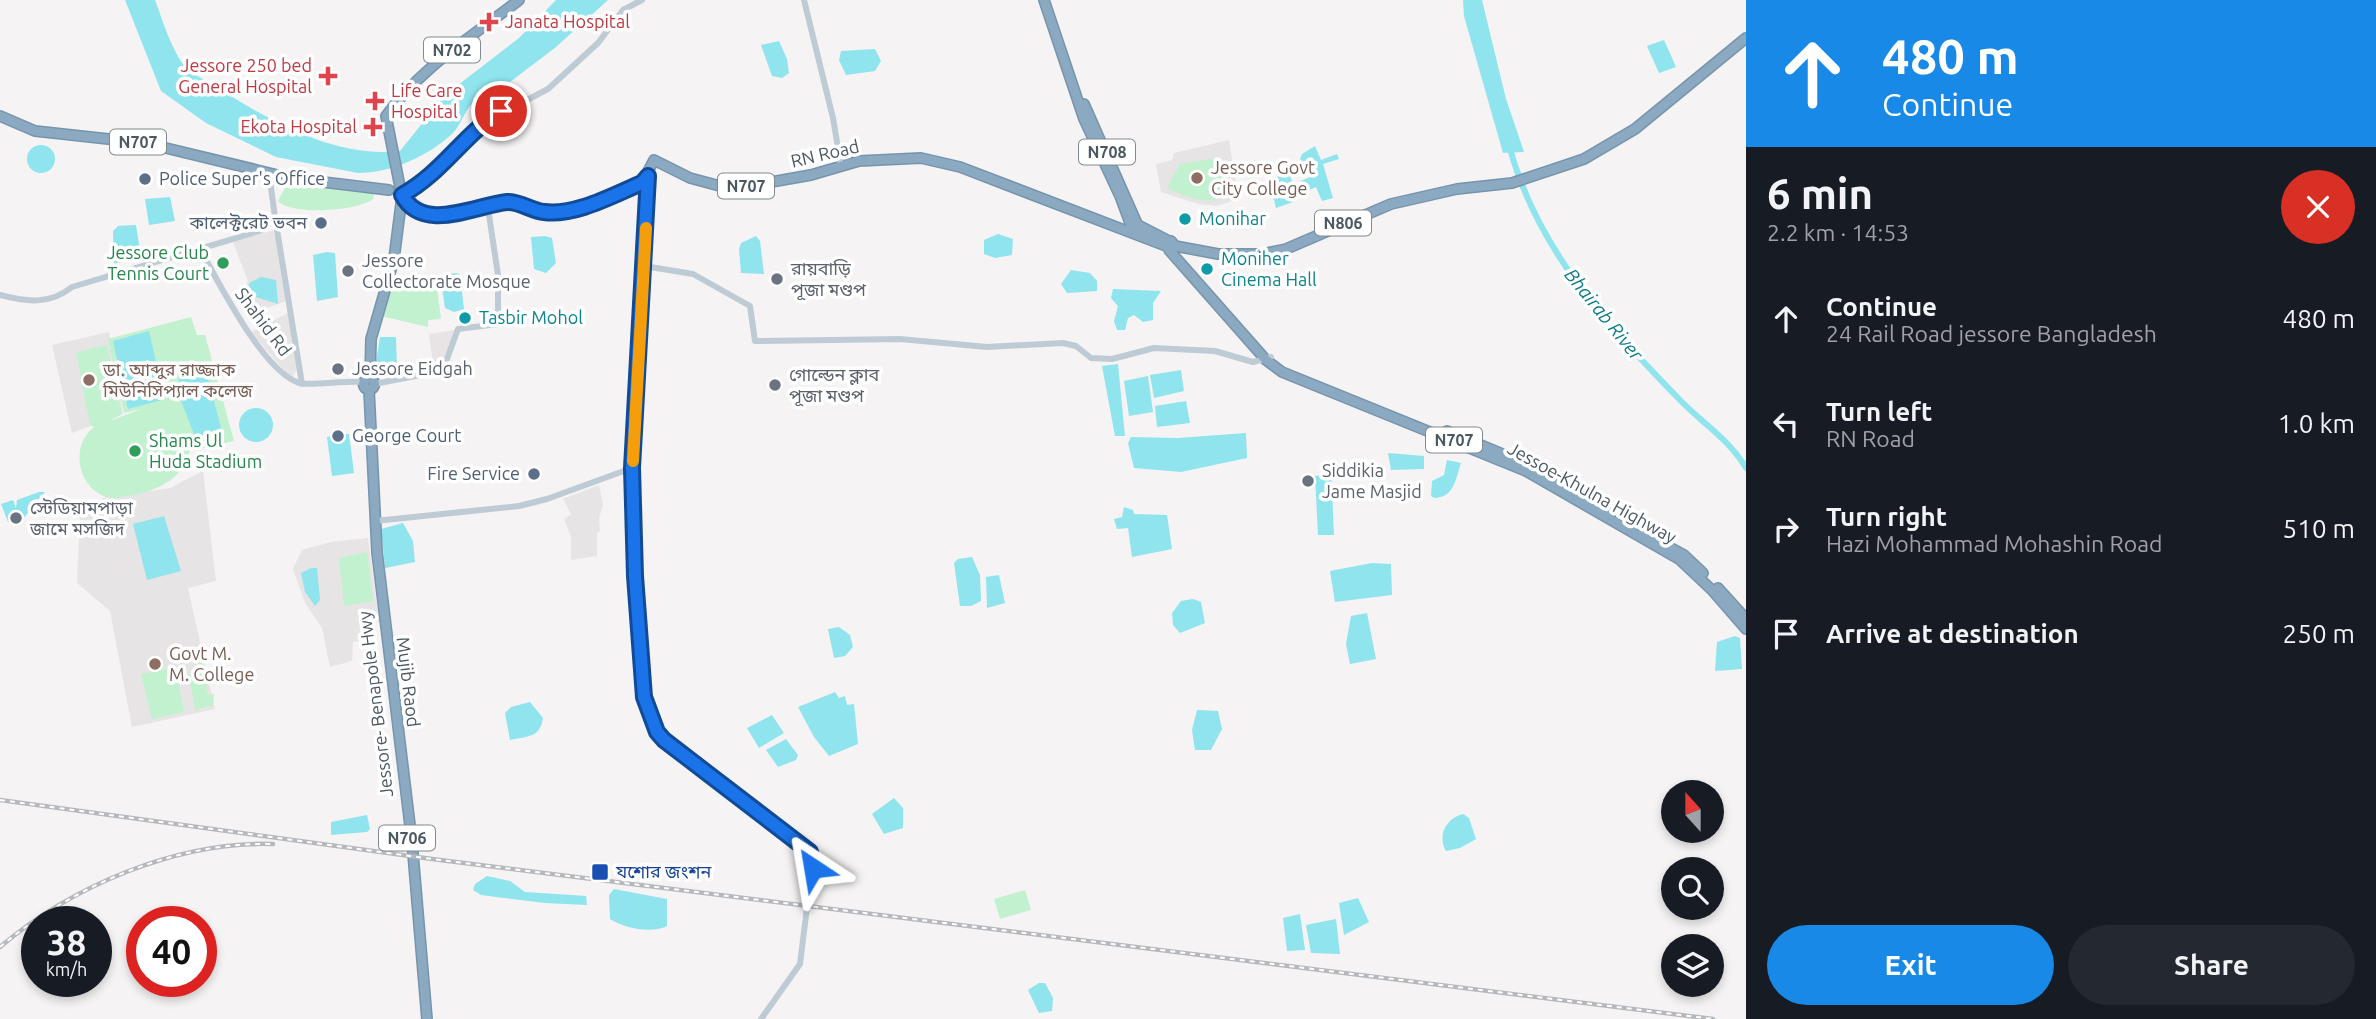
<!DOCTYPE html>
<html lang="en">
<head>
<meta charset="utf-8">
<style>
  body { margin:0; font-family:Ubuntu,"Noto Sans Bengali",sans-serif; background:#242831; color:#f1f3f6; height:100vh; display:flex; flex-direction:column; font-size:26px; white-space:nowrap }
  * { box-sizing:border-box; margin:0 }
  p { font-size:23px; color:#9ea1a6 }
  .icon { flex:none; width:38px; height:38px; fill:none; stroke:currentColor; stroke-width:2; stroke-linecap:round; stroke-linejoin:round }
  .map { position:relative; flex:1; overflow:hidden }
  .panel { display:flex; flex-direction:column; background:#171b24; width:630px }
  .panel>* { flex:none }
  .hud { background:#1989e8; color:#fff; overflow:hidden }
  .needle { width:46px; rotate:339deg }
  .buttons { position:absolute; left:1661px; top:780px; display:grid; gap:14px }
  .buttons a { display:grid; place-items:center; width:63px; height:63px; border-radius:50%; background:#171b24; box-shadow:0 4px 10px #0003; font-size:35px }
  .speed { position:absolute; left:21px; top:906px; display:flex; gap:14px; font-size:35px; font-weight:700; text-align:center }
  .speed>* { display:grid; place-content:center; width:91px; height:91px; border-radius:50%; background:#171b24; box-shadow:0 4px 10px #0003; line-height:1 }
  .speed small { font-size:18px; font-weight:400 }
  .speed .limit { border:10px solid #d22; background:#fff; color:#111 }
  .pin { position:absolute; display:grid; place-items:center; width:60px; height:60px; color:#fff; margin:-30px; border:4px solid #fff; border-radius:50%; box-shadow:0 2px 7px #0007 }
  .me { position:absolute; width:77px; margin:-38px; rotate:327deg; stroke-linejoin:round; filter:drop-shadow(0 0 5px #0008) }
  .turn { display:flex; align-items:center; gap:24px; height:147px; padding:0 21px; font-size:32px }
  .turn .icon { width:91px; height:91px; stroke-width:2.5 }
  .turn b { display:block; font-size:49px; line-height:60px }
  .round { display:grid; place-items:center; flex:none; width:74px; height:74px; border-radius:37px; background:#242831 }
  .head { display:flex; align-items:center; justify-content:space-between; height:119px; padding:0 21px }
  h1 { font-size:42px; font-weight:700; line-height:52px }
  .button { display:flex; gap:14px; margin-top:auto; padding:14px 21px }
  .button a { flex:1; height:80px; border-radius:42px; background:#1989e8; color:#fff; font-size:28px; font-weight:700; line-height:80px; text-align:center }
  .button a+a { background:#242831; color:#f1f3f6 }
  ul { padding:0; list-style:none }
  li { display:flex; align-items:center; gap:21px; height:105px; padding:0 21px }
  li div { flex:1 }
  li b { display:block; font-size:26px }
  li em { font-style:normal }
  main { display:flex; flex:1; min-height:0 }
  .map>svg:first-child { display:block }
  .education { fill:#e6e4e5 }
  .green { fill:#c2f1d0 }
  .water { fill:#8fe4ee }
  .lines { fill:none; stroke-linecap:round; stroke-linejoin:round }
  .river { stroke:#8fe4ee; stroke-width:6 }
  .highway-casing { stroke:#7695ad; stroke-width:12 }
  .secondary { stroke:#bfcbd4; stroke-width:6 }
  .highway { stroke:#8baac1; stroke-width:9 }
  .rail-casing { stroke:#b5b8bd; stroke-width:4.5 }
  .rail { stroke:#fff; stroke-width:2; stroke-dasharray:5; stroke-linecap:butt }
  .route-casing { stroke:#114b97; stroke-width:18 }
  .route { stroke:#1a73e8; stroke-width:12 }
  .slow { stroke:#f59e0b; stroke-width:12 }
  .health-dot { fill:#e0444e; stroke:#fff; stroke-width:2.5 }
  .education-dot { fill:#8d6e63; stroke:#fff; stroke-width:2.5 }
  .service-dot { fill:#5c6f8a; stroke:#fff; stroke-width:2.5 }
  .culture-dot { fill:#0f9aa8; stroke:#fff; stroke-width:2.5 }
  .leisure-dot { fill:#2e9e5b; stroke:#fff; stroke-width:2.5 }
  .worship-dot { fill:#6b7280; stroke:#fff; stroke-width:2.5 }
  .transit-dot { fill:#1a4fb4; stroke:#fff; stroke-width:2.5 }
  .labels { text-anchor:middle; stroke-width:7; stroke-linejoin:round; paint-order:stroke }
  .shield { fill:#fff; stroke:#808a90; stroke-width:2 }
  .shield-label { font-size:16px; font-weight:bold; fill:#4a5861 }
  .health-label { font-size:18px; fill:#be3a42; stroke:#fff; text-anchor:start }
  .street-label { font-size:18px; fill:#4a5861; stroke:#fff }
  .education-label { font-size:18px; fill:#785e54; stroke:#fff; text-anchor:start }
  .service-label { font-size:18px; fill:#4e5e75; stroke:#fff; text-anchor:start }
  .culture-label { font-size:18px; fill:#0d838f; stroke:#fff; text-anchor:start }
  .leisure-label { font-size:18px; fill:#27864d; stroke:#fff; text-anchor:end }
  .worship-label { font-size:18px; fill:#5b616d; stroke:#fff; text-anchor:start }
  .transit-label { font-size:18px; fill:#164399; stroke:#fff; text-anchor:start }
  .water-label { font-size:19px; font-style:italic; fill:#0c7c8a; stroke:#fff }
</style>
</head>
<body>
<main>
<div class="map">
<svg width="1746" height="1019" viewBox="0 0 1746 1019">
  <rect width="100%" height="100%" fill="#f5f3f3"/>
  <path class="education" d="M1229 140 1238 197 1235 200 1217 206 1198 204 1161 192 1156 164 1172 160 1174 153Z
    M275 230 287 301 257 311 244 308 240 297 248 281 233 242Z
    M288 313 297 369 293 376 288 375 251 332Z
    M454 330 455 336 446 359 434 370 429 334Z
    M109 332 123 414 72 433 52 345Z
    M203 471 216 581 188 588 215 709 132 727 110 611 77 583 80 517 103 498 170 488Z
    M599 485 603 505 599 518 600 531 597 533V556L571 560V537L564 519 571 514 563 499Z
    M368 538 379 622 364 625 366 640 353 642 352 661 330 667 322 628 305 603 293 569 302 550 331 542Z"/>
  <path class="green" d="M1219 158 1228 193C1207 208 1188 197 1167 188L1180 164Z
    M288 182 370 190 374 194 373 199C358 211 291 216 278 201Z
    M437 289 441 319 428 320V327L381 316 387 291Z
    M191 317 197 335H205L234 441 195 450 191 441C189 474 164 489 133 495 124 496 115 500 106 497 77 487 70 445 94 427L90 425 76 352 107 345 122 414 110 421 141 409 124 413 108 339Z
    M367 552 373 601 344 606 339 558Z
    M204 661 210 684 206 686 208 695 214 694 213 705 195 710 189 675 201 671 199 662Z
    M172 668 176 672 184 712 152 719 141 674Z
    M1025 890 1031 910 1000 919 994 899Z"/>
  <path class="water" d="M125 0H155C163 21 170 46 183 64 190 73 205 80 215 86 268 120 335 159 400 151L445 95 519 38 556 0H608L556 47 481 104 473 103C463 112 462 124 452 134 428 156 391 173 358 173L276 157 206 123 161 91Z
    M1463 0H1482L1506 99 1524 152 1503 153 1464 16Z
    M1664 40 1676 67 1659 73 1647 46Z
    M779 41 787 59 789 73 782 78 772 76 761 45Z
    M875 49 881 61 875 71 846 75 839 60 841 51Z
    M27 159a14 14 0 1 1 28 0a14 14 0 1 1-28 0Z
    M1315 146 1321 160 1337 154 1339 159 1323 164 1333 198 1322 201 1316 187 1292 198 1293 202 1276 208 1270 184 1277 177 1289 173 1293 184 1292 191 1299 190 1301 181 1310 177 1300 159 1302 154Z
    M170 197 175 221 149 225 145 199Z
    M136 225 141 257 114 264 113 231 118 226Z
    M998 234 1013 239 1012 255 995 258 984 254V240Z
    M545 236 552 238 556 263 546 273 534 269 531 237Z
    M756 236 760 241 764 274 741 273 739 249 741 243Z
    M327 252 335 253 338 297 317 301 313 255Z
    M1071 270 1090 273 1097 281V291L1067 293 1061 284Z
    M457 273 460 275 464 309 454 312 445 308 441 281 447 274Z
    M261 277 276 280 278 304 249 295V283Z
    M1113 289 1161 291 1153 303V320L1143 322 1134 315 1128 318 1125 330H1117L1114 321 1118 306 1111 298Z
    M149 331 161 384 165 388 175 387 182 376 206 371 220 424 222 432 197 442 177 390 167 393 162 400 128 409 113 341Z
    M380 337H396L397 373 382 376 376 363Z
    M1118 364 1125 436H1115L1102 366Z
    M1181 370 1184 391 1154 398 1150 375Z
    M1148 376 1153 412 1129 416 1124 381Z
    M1186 401 1190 423 1157 427 1155 406Z
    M239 425a17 17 0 1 1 34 0a17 17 0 1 1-34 0Z
    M1246 433 1247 458 1181 472 1134 468 1128 443 1131 437 1178 438Z
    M340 434H349L354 473 332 476 327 437Z
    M1388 453 1424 456V469L1391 470Z
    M1447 460 1461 463C1456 478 1454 498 1434 498L1431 496 1432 481 1444 475Z
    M1324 468 1331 469 1334 535H1318L1315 476 1323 475Z
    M39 492H45L22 520 17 511 11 514 13 522H8L1 504 13 500 16 508 17 500Z
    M1124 507 1133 510 1134 514 1167 515 1172 549 1132 557 1128 528 1117 529 1114 519 1122 517Z
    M164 516 181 571 147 580 133 524Z
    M403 523 413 541 415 562 385 568 381 529Z
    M972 557 980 575 981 601 971 606H960L954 563 958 559Z
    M1372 563 1391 564 1392 595 1335 602 1330 571Z
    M311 568H317L320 600 315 606 305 592 301 573Z
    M999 575 1005 603 987 608 986 577Z
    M1193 599 1201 602 1205 623 1180 633 1173 625 1172 613 1181 601Z
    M1367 613 1376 659 1350 664 1346 644 1351 616Z
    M839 627 850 635 853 647 845 656 834 658 828 629Z
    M1735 636 1740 638 1742 669 1715 671 1717 642Z
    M835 692 839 698 845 696 847 705 854 704 858 744 829 756 814 737 798 707Z
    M530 702 543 718C540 738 528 736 510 740L505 713 511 707Z
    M1197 710 1218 711 1222 729 1211 750H1195L1192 730Z
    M772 715 784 733 759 748 747 728Z
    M786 739 798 755 796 760 778 767 766 750Z
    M894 798 903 808V828L884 834 872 814Z
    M1463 814 1469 818 1476 839 1460 848 1446 851C1437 836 1446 818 1463 814Z
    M367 815 370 829 367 832 331 835V822Z
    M487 876 510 881 525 892 586 896 587 905 545 903 481 895 473 890 475 884Z
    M614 889 667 899V926C652 934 624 928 610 919L609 895Z
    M1358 898 1369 922 1344 935 1339 903Z
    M1300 914 1305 950 1287 951 1283 918Z
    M1336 919 1340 954 1311 953 1306 925Z
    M1039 983H1045L1053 998 1052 1011 1039 1013 1028 990Z"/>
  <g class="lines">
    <path class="river" d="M1509 145C1536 248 1607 325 1680 400 1702 423 1730 440 1746 468"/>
    <defs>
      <path id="highway" d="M519 0C472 37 421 67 386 116L401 192C407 206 419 215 434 216L511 202 533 210 552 212 589 204 642 183 654 160 690 178 731 189 811 175 859 161 921 158 960 167 1166 246
        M1044 0 1084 119 1120 196 1133 231
        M1084 104 1142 235
        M0 116 35 131 145 143 290 178 389 190
        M1138 225 1169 241
        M1175 246 1171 250 1166 245 1171 241 1175 246 1218 254H1262L1286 249 1391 204 1457 189 1512 183 1584 159 1635 129 1746 38
        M1169 250 1266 360 1282 372 1526 471 1679 559 1713 591 1746 629
        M363.5 384a5.5 5.5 0 1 1 11 0a5.5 5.5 0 1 1-11 0Z
        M370 379 371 339 394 259 402 196
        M369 390 377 552 412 842 427 1019
        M1447 431 1512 458
        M1534 469 1610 513
        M1643 533 1684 555 1703 573
        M1718 588 1746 619"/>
    </defs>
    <use href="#highway" class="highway-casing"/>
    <path class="secondary" d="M804 0 833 118 841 166
      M648 176 632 468 634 576 644 697 661 736 810 852 813 859 800 964 761 1019
      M402 195 421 184 452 157 468 136 483 123 548 89 598 43 623 10 642 0
      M275 217 302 384
      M201 251C220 284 262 370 299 383 311 386 347 380 364 382
      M644 266 693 274 750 306 755 341 900 339 987 347 1063 343 1076 346 1091 358 1112 359 1154 348 1215 351 1253 362 1271 357
      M0 295C26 302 50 305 72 287L263 230 275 217 269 173
      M374 384 436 372 447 359 458 329 498 324V275L488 208
      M375 521 519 506 547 499 632 468"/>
    <use href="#highway" class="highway"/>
    <defs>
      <path id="rail" d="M0 800 432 859 1713 1019
        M0 947C72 886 177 841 273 844"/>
    </defs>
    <use href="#rail" class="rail-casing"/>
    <use href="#rail" class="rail"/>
  </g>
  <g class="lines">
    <defs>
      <path id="route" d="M501 111C463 135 443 172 402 195 423 234 476 205 507 202 519 201 532 211 544 212 576 216 613 195 642 183L648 176 632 468 635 576 644 697 657 732 664 740 810 852 813 868"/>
    </defs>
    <use href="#route" class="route-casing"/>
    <use href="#route" class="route"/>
    <path class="slow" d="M633 461 646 228"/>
  </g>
  <g class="health-dot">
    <path d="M485.5 11.5h7v7h7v7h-7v7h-7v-7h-7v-7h7z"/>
    <path d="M324.5 65.5h7v7h7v7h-7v7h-7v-7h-7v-7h7z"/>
    <path d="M371.5 90.5h7v7h7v7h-7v7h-7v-7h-7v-7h7z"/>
    <path d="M369.5 116.5h7v7h7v7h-7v7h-7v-7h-7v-7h7z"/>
  </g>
  <g class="education-dot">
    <circle cx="1197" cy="178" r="7"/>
    <circle cx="89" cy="380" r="7"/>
    <circle cx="155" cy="664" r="7"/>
  </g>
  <g class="service-dot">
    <circle cx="145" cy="179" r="7"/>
    <circle cx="321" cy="223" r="7"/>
    <circle cx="338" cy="436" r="7"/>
    <circle cx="534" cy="474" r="7"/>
  </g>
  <g class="culture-dot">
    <circle cx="1185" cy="219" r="7"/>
    <circle cx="1207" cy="269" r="7"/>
    <circle cx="465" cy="318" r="7"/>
  </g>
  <g class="leisure-dot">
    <circle cx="223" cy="263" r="7"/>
    <circle cx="135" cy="451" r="7"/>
  </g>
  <g class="worship-dot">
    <circle cx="348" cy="271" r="7"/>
    <circle cx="777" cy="279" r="7"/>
    <circle cx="338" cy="369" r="7"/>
    <circle cx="775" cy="385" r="7"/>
    <circle cx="1308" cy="481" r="7"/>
    <circle cx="16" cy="518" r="7"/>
  </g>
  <rect class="transit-dot" x="591" y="863" width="18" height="18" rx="3.5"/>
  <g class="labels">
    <g class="shield">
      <rect x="424" y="37.5" width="56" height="25" rx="5"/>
      <rect x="110" y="129.5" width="56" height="25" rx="5"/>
      <rect x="1079" y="139.5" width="56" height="25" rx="5"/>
      <rect x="718" y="173.5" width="56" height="25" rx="5"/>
      <rect x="1315" y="210.5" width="56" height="25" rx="5"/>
      <rect x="1426" y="427.5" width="56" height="25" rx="5"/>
      <rect x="379" y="825.5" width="56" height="25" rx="5"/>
    </g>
    <g class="shield-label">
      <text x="452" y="56">N702</text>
      <text x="138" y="148">N707</text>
      <text x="1107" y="158">N708</text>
      <text x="746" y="192">N707</text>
      <text x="1343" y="229">N806</text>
      <text x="1454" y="446">N707</text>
      <text x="407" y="844">N706</text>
    </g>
    <g class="health-label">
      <text x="505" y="28">Janata Hospital</text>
      <text x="312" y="72" text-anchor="end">Jessore 250 bed<tspan x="312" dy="21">General Hospital</tspan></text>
      <text x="391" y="97">Life Care<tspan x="391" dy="21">Hospital</tspan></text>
      <text x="357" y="133" text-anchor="end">Ekota Hospital</text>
    </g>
    <g class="street-label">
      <text transform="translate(825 154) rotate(-13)" y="6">RN Road</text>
      <text transform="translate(263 322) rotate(53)" y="6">Shahid Rd</text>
      <text transform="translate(1592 493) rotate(29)" y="6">Jessoe-Khulna Highway</text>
      <text transform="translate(408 682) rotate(83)" y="6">Mujib Raod</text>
      <text transform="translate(376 704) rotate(-97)" y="6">Jessore- Benapole Hwy</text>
    </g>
    <g class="education-label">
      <text x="1211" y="174">Jessore Govt<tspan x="1211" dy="21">City College</tspan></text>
      <text x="103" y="376">ডা. আব্দুর রাজ্জাক<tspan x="103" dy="21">মিউনিসিপ্যাল কলেজ</tspan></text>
      <text x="169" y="660">Govt M.<tspan x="169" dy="21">M. College</tspan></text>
    </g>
    <g class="service-label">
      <text x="159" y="185">Police Super's Office</text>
      <text x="307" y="229" text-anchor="end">কালেক্টরেট ভবন</text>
      <text x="352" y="442">George Court</text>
      <text x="520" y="480" text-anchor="end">Fire Service</text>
    </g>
    <g class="culture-label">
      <text x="1199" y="225">Monihar</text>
      <text x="1221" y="265">Moniher<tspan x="1221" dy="21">Cinema Hall</tspan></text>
      <text x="479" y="324">Tasbir Mohol</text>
    </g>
    <g class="leisure-label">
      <text x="209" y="259">Jessore Club<tspan x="209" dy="21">Tennis Court</tspan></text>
      <text x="149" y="447" text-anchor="start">Shams Ul<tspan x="149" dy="21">Huda Stadium</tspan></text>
    </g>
    <g class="worship-label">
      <text x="362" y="267">Jessore<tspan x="362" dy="21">Collectorate Mosque</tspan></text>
      <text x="791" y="275">রায়বাড়ি<tspan x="791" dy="21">পূজা মণ্ডপ</tspan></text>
      <text x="352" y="375">Jessore Eidgah</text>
      <text x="789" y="381">গোল্ডেন ক্লাব<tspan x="789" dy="21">পূজা মণ্ডপ</tspan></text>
      <text x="1322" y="477">Siddikia<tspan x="1322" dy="21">Jame Masjid</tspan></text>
      <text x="30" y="514">স্টেডিয়ামপাড়া<tspan x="30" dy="21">জামে মসজিদ</tspan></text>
    </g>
    <g class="transit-label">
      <text x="616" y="878">যশোর জংশন</text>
    </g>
    <g class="water-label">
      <text transform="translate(1604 314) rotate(51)" y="7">Bhairab River</text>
    </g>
  </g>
</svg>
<div class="buttons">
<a><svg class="needle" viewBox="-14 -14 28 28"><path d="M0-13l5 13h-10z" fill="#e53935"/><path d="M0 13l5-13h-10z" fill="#9ea1a6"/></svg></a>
<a><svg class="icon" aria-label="search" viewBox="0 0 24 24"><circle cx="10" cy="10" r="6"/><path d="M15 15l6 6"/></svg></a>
<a><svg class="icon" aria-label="layers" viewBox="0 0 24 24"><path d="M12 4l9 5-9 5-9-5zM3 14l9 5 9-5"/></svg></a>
</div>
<div class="speed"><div>38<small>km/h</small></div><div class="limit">40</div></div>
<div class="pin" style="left:501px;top:111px;background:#d93025"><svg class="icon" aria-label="arrive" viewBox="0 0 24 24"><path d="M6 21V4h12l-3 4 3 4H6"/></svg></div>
<svg class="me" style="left:813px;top:868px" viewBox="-20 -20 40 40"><path d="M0-17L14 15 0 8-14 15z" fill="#1a73e8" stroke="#fff" stroke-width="4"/></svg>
</div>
<section class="panel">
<div class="hud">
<div class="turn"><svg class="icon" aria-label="ahead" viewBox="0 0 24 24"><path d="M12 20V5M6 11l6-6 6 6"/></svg><div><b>480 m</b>Continue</div></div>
</div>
<div class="head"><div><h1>6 min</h1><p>2.2 km · 14:53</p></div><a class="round" style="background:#d93025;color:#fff"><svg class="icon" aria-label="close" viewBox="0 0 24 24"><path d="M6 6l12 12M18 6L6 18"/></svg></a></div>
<ul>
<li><svg class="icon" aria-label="ahead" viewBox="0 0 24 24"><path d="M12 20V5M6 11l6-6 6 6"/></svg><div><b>Continue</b><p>24 Rail Road jessore Bangladesh</p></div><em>480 m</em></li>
<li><svg class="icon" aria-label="left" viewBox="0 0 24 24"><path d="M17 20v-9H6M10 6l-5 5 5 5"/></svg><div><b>Turn left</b><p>RN Road</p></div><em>1.0 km</em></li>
<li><svg class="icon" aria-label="right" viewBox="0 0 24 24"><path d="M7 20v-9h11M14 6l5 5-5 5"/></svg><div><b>Turn right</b><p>Hazi Mohammad Mohashin Road</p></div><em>510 m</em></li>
<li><svg class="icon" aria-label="arrive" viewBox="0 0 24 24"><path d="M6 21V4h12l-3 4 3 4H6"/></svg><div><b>Arrive at destination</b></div><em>250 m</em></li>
</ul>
<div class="button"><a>Exit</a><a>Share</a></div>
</section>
</main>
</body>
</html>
